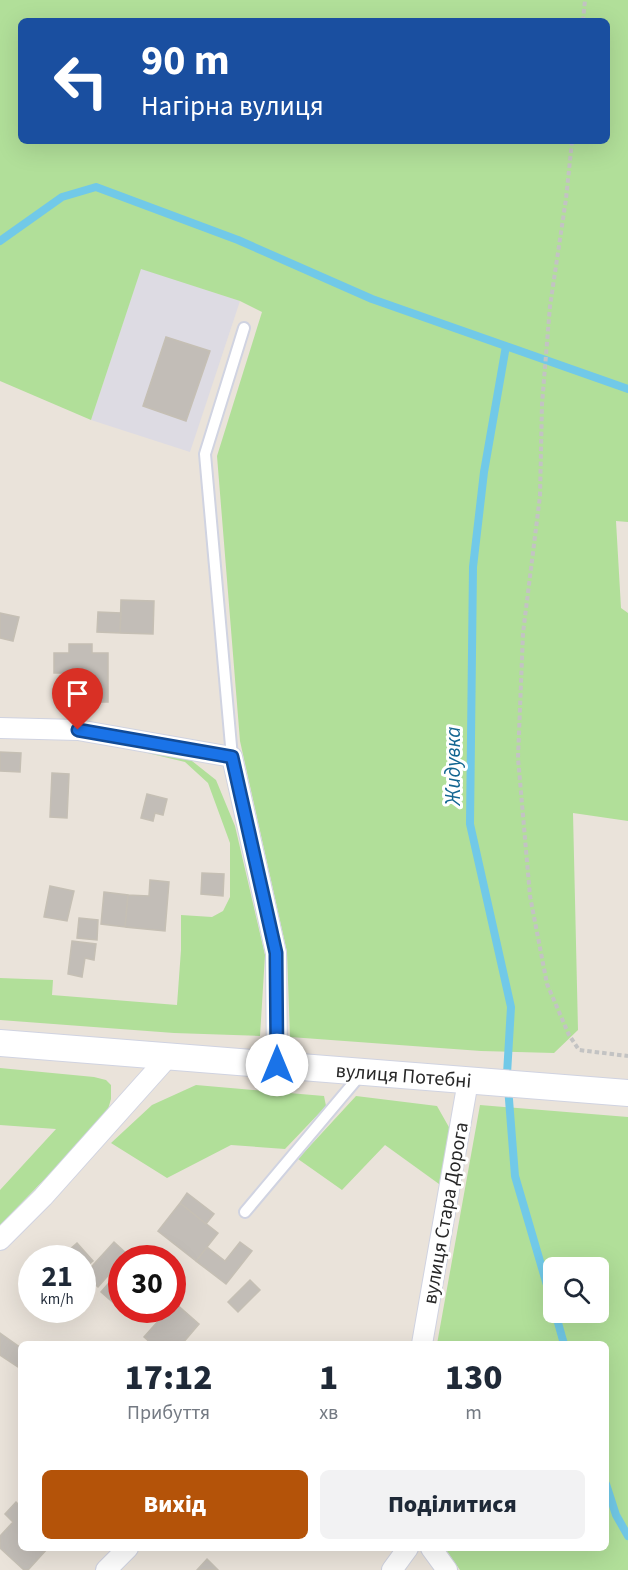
<!DOCTYPE html>
<html lang="uk">
<head>
<meta charset="utf-8">
<style>
  body { margin:0; font-family:"Source Sans 3",sans-serif; background:#f2f2f3; color:#1f2937; height:100vh; display:flex; flex-direction:column; font-size:22px; white-space:nowrap }
  * { box-sizing:border-box; margin:0 }
  p { font-size:20px; color:#747a83 }
  .icon { flex:none; width:33px; height:33px; fill:none; stroke:currentColor; stroke-width:2; stroke-linecap:round; stroke-linejoin:round }
  .map { position:relative; flex:1; overflow:hidden }
  .drawer { position:absolute; left:18px; top:1341px; width:591px; height:210px; display:flex; flex-direction:column; background:#fff; border-radius:9px; box-shadow:0 6px 24px #0002 }
  .drawer>* { flex:none }
  .top-card { position:absolute; left:18px; top:18px; width:592px; height:126px; border-radius:9px; box-shadow:0 6px 24px #0002; background:#1a4fa0; color:#fff; overflow:hidden }
  .tools { position:absolute; left:543px; top:1257px; display:grid; gap:12px }
  .tools a { display:grid; place-items:center; width:66px; height:66px; border-radius:9px; background:#fff; box-shadow:0 6px 24px #0002; font-size:30px }
  .speed { position:absolute; left:18px; top:1245px; display:flex; gap:12px; font-size:30px; font-weight:700; text-align:center }
  .speed>* { display:grid; place-content:center; width:78px; height:78px; border-radius:50%; background:#fff; box-shadow:0 6px 24px #0002; line-height:1 }
  .speed small { font-size:15px; font-weight:400 }
  .speed .limit { border:9px solid #d22; background:#fff; color:#111 }
  .pin { position:absolute; display:grid; place-items:center; width:51px; height:51px; color:#fff; margin:-62px -26px; border-radius:50% 50% 50% 0; rotate:-45deg; box-shadow:0 0 6px #0007 }
  .pin .icon { rotate:45deg }
  .me { position:absolute; width:66px; margin:-33px; rotate:0deg; stroke-linejoin:round; filter:drop-shadow(0 0 4px #0008) }
  .turn { display:flex; align-items:center; gap:21px; height:126px; padding:0 24px; font-size:27px }
  .turn .icon { width:78px; height:78px; stroke-width:2.5 }
  .turn b { display:block; font-size:42px; line-height:51px }
  .eta { display:flex; justify-content:space-evenly; align-items:center; height:102px; text-align:center }
  .eta b { font-size:36px; font-weight:800; line-height:42px }
  .button { display:flex; gap:12px; margin-top:auto; padding:12px 24px }
  .button a { flex:1; height:69px; border-radius:9px; background:#b45309; color:#fff; font-size:24px; font-weight:800; line-height:69px; text-align:center }
  .button a+a { background:#f2f2f3; color:#1f2937 }
  .map>svg:first-child { display:block }
  .industrial { fill:#dddbe3 }
  .green { fill:#b1df99; fill-rule:evenodd }
  .lines { fill:none; stroke-linecap:round; stroke-linejoin:round }
  .stream { stroke:#71c9e8; stroke-width:8 }
  .building { fill:#c2bdb7; stroke:#c5bfb4; stroke-width:1.5 }
  .service-casing { stroke:#d0d3e1; stroke-width:14 }
  .minor-casing { stroke:#d0d3e1; stroke-width:22 }
  .tertiary-casing { stroke:#d0d3e1; stroke-width:28 }
  .path { stroke:#c3c3c3; stroke-width:4; stroke-dasharray:4.5 3; stroke-linecap:butt }
  .service { stroke:#fff; stroke-width:10 }
  .minor { stroke:#fff; stroke-width:20 }
  .tertiary { stroke:#fff; stroke-width:26 }
  .route-casing { stroke:#114b97; stroke-width:15 }
  .route { stroke:#1a73e8; stroke-width:10 }
  .labels { text-anchor:middle; stroke-width:6; stroke-linejoin:round; paint-order:stroke }
  .street-label { font-size:20px; fill:#282828; stroke:#fff }
  .water-label { font-size:21px; font-style:italic; fill:#136691; stroke:#fff }
</style>
</head>
<body>
<div class="map">
<svg width="628" height="1570" viewBox="0 0 628 1570">
  <rect width="100%" height="100%" fill="#eae3da"/>
  <path class="industrial" d="M141 268 240 301 190 452 91 420Z"/>
  <path class="green" d="M0 0H628V522L616 521 621 608 628 613V821L573 813 578 1030 554 1053 481 1051 290 1037 287 952 240 741 217 456 262 312 240 301 141 269 91 420 0 381ZM21 21H608V141H21Z
    M135 750 187 757 216 780 235 826 265 955 260 1036 174 1033 0 1020V978L53 980 52 995 177 1005 181 950V915L212 917 223 911 230 897V843L208 783 185 762Z
    M0 1068 94 1077 106 1080 111 1085V1099L106 1116 0 1225V1190L56 1129 0 1125Z
    M196 1085 324 1096 326 1106 285 1149 231 1145 167 1178 111 1143 152 1105Z
    M356 1096 437 1106 450 1129 439 1184 385 1145 342 1190 298 1159Z
    M480 1105 628 1117V1570H460L445 1548H606V1344H437ZM554 1268H598V1312H554Z"/>
  <g class="lines">
    <path class="stream" d="M0 241 62 197 96 187 238 240 372 299 628 389
      M506 346 484 472 473 567 470 824 511 1007 507 1074 515 1176 554 1309
      M555 1312 564 1344
      M606 1484 616 1515 628 1536"/>
  </g>
  <path class="building" d="M166 337 210 351 186 421 143 406Z
    M121 600 154 601 153 634 120 633Z
    M98 612 121 613 120 633 97 632Z
    M0 613 19 617 13 641 0 638Z
    M69 644H92V653H108V702H69V673H54V653H69Z
    M0 752 21 753 20 772 0 771Z
    M52 773 69 774 67 818 50 817Z
    M147 794 167 799 163 815 155 813 153 821 141 818Z
    M202 873 224 874 223 896 201 894Z
    M150 880 169 882 165 931 125 927 128 895 149 896Z
    M50 886 74 891 67 921 44 917Z
    M104 892 128 895 125 927 101 924Z
    M79 918 98 920 97 940 77 938Z
    M72 941 96 944 94 960 85 958 82 977 68 974Z
    M187 1193 214 1214 206 1224 180 1203Z
    M180 1203 218 1233 196 1261 158 1231Z
    M114 1242 127 1254 98 1287 84 1275Z
    M240 1242 252 1251 226 1284 196 1261 207 1247 225 1261Z
    M77 1243 93 1261 82 1270V1258H60Z
    M122 1268V1310H128L125 1313 101 1292Z
    M172 1279 181 1285 172 1296Z
    M250 1280 260 1290 238 1312 228 1302Z
    M174 1302 199 1324 182 1344H152L144 1337 168 1310H172Z
    M0 1333 21 1348V1363L18 1367 0 1355Z
    M16 1502 21 1507V1548H48L28 1570H24L0 1548V1536L13 1522 5 1514Z
    M207 1559 218 1570H197Z"/>
  <g class="lines">
    <defs>
      <path id="service" d="M232 757 205 454 244 328
        M245 1212 362 1073"/>
      <path id="minor" d="M0 728 78 730 232 757 276 953 277 1066
        M0 1240 43 1197 169 1056
        M422 1344 468 1081
        M431 1548 447 1570
        M106 1570 128 1548
        M392 1570 408 1548"/>
      <g id="tertiary">
        <path id="s1" d="M0 1043 628 1093"/>
      </g>
    </defs>
    <use href="#service" class="service-casing"/>
    <use href="#minor" class="minor-casing"/>
    <use href="#tertiary" class="tertiary-casing"/>
    <path class="path" d="M583 21 585 0
      M572 141 566 199 550 306 542 404 540 496 523 633 518 758 530 896 547 984 569 1035 579 1050 628 1056"/>
    <use href="#service" class="service"/>
    <use href="#minor" class="minor"/>
    <use href="#tertiary" class="tertiary"/>
  </g>
  <g class="lines">
    <defs>
      <path id="route" d="M78 730 232 757 276 953 277 1065"/>
    </defs>
    <use href="#route" class="route-casing"/>
    <use href="#route" class="route"/>
  </g>
  <g class="labels">
    <g class="street-label">
      <text dy="7" stroke="none"><textPath href="#s1" startOffset="405">вулиця Потебні</textPath></text>
      <text transform="translate(445 1213) rotate(-80)" y="7">вулиця Стара Дорога</text>
    </g>
    <g class="water-label">
      <text transform="translate(453 766) rotate(-90)" y="7">Жидувка</text>
    </g>
  </g>
</svg>
<div class="tools">
<a><svg class="icon" aria-label="search" viewBox="0 0 24 24"><circle cx="10" cy="10" r="6"/><path d="M15 15l6 6"/></svg></a>
</div>
<div class="speed"><div>21<small>km/h</small></div><div class="limit">30</div></div>
<div class="pin" style="left:78px;top:730px;background:#d93025"><svg class="icon" aria-label="arrive" viewBox="0 0 24 24"><path d="M6 21V4h12l-3 4 3 4H6"/></svg></div>
<svg class="me" style="left:277px;top:1065px" viewBox="-20 -20 40 40"><circle r="19" fill="#fff"/><path d="M0-13L10 11 0 6-10 11z" fill="#1a73e8"/></svg>
<div class="top-card">
<div class="turn"><svg class="icon" aria-label="left" viewBox="0 0 24 24"><path d="M17 20v-9H6M10 6l-5 5 5 5"/></svg><div><b>90 m</b>Нагірна вулиця</div></div>
</div>
<section class="drawer">
<div class="eta">
<div><b>17:12</b><p>Прибуття</p></div>
<div><b>1</b><p>хв</p></div>
<div><b>130</b><p>m</p></div>
</div>
<div class="button"><a>Вихід</a><a>Поділитися</a></div>
</section>
</div>
</body>
</html>
